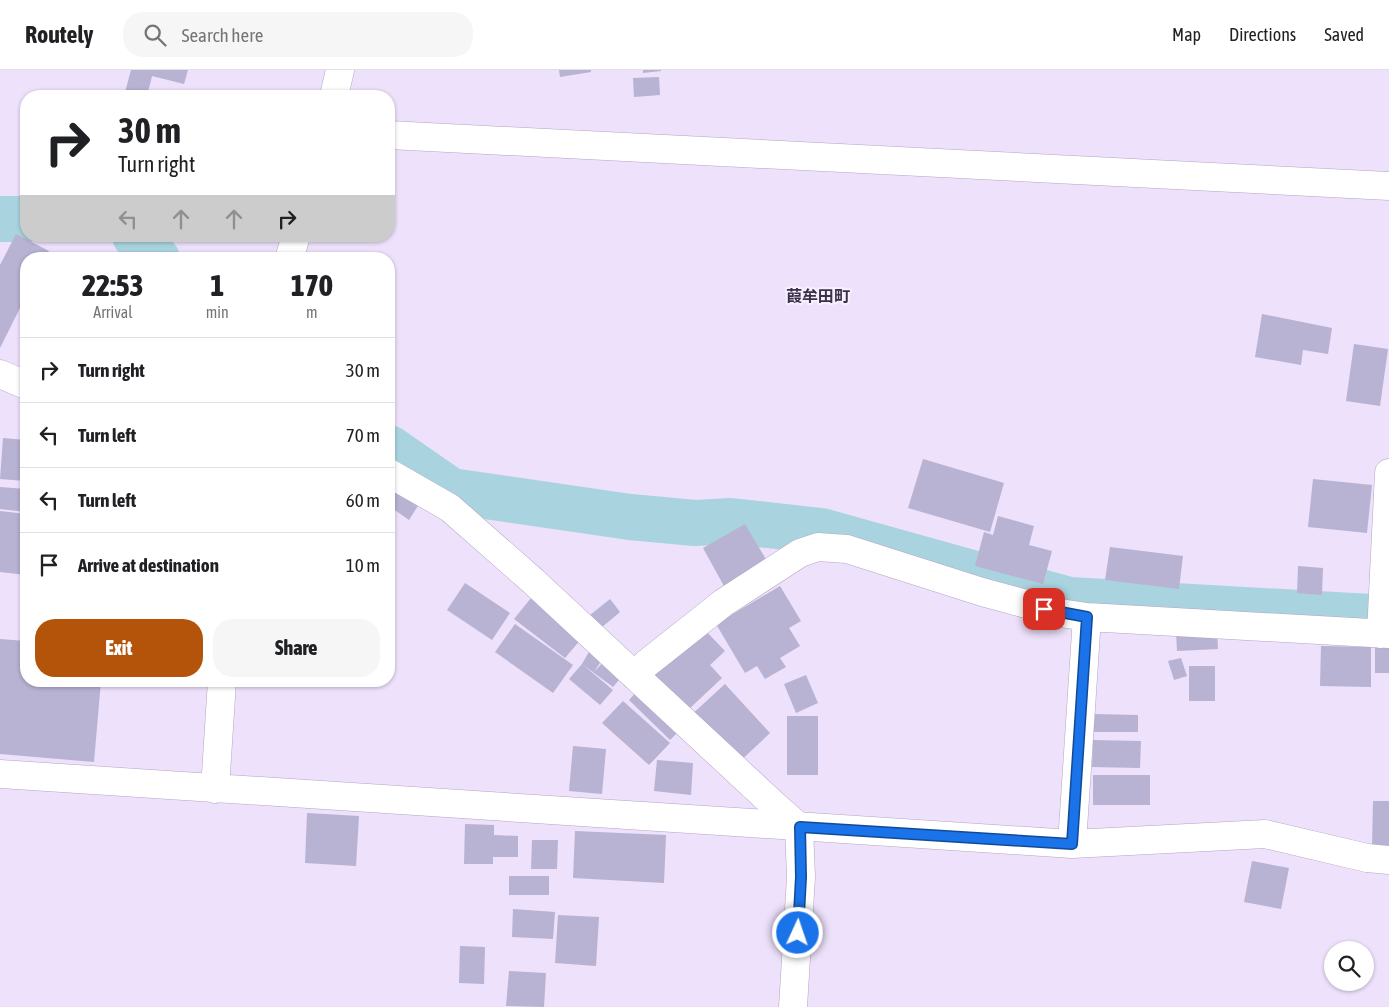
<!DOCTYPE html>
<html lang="en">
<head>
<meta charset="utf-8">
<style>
  body { margin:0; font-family:"Asap Condensed","Noto Sans JP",sans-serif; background:#f6f6f6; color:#202124; height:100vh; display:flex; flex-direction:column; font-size:19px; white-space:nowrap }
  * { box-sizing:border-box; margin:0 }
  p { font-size:16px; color:#757577 }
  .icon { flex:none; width:28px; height:28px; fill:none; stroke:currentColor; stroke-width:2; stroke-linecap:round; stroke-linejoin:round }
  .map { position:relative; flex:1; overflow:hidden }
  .sheet { position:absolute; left:20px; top:182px; width:375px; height:435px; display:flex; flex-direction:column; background:#fff; border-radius:20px; box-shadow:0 1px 4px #0004 }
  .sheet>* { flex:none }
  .guide { position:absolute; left:20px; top:20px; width:375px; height:152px; border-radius:20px; box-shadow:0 1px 4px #0004; background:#fff; color:#202124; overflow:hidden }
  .controls { position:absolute; left:1324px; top:871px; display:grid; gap:10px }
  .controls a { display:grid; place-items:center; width:50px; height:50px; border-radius:50%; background:#fff; box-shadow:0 1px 4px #0004; font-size:25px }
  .pin { position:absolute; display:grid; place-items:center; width:42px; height:42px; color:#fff; margin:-21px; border-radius:10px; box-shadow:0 2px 8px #0006 }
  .me { position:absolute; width:55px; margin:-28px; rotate:3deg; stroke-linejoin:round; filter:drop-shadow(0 0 4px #0008) }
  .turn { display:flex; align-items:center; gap:18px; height:105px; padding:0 15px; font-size:22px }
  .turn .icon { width:65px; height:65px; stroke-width:2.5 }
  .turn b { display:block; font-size:35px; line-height:42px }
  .lanes { display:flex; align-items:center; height:48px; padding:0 15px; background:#0003; justify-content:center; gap:25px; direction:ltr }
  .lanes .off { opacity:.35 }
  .eta { display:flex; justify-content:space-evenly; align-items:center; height:85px; text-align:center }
  .eta b { font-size:30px; font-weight:800; line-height:35px }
  .cta { display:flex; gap:10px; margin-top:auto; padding:10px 15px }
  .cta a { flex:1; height:58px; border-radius:20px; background:#b3540a; color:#fff; font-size:20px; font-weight:800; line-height:58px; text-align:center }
  .cta a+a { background:#f6f6f6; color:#202124 }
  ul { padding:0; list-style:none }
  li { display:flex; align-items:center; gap:15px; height:65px; padding:0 15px; border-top:1px solid #e0e0e0 }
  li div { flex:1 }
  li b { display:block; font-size:19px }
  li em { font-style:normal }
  header { display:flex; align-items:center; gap:30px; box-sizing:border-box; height:70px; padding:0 25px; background:#fff; border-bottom:1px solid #e0e0e0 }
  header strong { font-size:24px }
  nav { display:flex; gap:28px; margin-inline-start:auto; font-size:18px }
  .search { width:350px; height:45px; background:#f6f6f6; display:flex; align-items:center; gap:12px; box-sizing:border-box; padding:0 18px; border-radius:20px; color:#757577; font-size:19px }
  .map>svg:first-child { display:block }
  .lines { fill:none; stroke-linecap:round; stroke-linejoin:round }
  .river { stroke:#a9d4df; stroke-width:46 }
  .building { fill:#b8b2d3 }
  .minor-casing { stroke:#b4a5c4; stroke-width:29 }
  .minor { stroke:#fff; stroke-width:28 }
  .route-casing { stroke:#114b97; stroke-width:12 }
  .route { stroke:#1a73e8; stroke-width:9 }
  .labels { text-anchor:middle; stroke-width:4; stroke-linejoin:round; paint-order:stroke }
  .quarter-label { font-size:16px; font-weight:bold; fill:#3c2f49; stroke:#f7f1fe }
</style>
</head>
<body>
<header>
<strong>Routely</strong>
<div class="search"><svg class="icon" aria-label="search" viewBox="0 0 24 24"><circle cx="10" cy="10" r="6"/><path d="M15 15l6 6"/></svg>Search here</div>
<nav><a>Map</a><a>Directions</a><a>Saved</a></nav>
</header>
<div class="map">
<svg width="1389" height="937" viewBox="0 0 1389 937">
  <rect width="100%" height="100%" fill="#ede1fb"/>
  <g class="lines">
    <path class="river" d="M0 149H26
      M135 166 157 189
      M389 378 451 421 630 447 695 453 731 451 821 461 1069 530 1389 548"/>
  </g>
  <path class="building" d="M131 0H188L184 14 152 6 147 26H124Z
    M559 0H591V2L560 7Z
    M643 0H661V1L643 3Z
    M659 7 660 25 634 27 633 8Z
    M16 164 49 181 45 189H26V226L0 278V195Z
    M1262 244 1332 258 1328 284 1303 280 1301 295 1255 287Z
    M1354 274 1388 279 1380 336 1346 331Z
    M3 368 26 370 25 411 0 409Z
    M923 389 1004 413 990 462 908 438Z
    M1313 409 1372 415 1367 463 1308 457Z
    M0 417 26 419V442L0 439Z
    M394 417 419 434 409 450 389 436V425Z
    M0 441 26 444V505L0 502Z
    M998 446 1034 456 1029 475 1052 481 1043 514 975 496 984 462 993 465Z
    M745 454 767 491 724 516 703 478Z
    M1110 477 1183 486 1179 519 1105 510Z
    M1298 496 1323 498 1322 525 1297 523Z
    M465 513 510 543 492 570 447 540Z
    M780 516 801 551 789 558 800 576 780 588 786 597 765 609 757 596 745 603 716 554Z
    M531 528 582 568 565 588 514 549Z
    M610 529 620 542 601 558 590 545Z
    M515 554 573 595 553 623 495 582Z
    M703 558 725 581 710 595 722 608 687 641 653 606Z
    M1217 560 1218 579 1177 581 1176 561Z
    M0 569 26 571V611H101L94 692 0 684Z
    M1375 575H1389V603H1375Z
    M1321 576 1371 577V617L1320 616Z
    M590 580 603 588 594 602 606 589 624 604 613 617 582 594Z
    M1181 588 1187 606 1174 610 1168 591Z
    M582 594 613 620 600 635 569 609Z
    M1189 596H1215V631H1189Z
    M806 605 818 633 796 643 784 614Z
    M725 614 770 663 735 696 689 647Z
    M638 620 680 660 670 670 629 630Z
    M623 631 670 673 649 695 602 653Z
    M1094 644 1138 645V662H1093Z
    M787 646H818V705H787Z
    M1093 670 1141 671 1140 698 1092 697Z
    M573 676 606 679 602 724 569 721Z
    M657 690 693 693 691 725 654 721Z
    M1093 705H1150V735H1093Z
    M1373 731H1389V777H1372Z
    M307 743 359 746 356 796 305 793Z
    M465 754 494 755V765L518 766V787H493V794H464Z
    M575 761 666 765 664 813 573 808Z
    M532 770H558L557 799H531Z
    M1252 791 1289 798 1281 839 1244 832Z
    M509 806H549V825H509Z
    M513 839 555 842 553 869 512 867Z
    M558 845 599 847 596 896 555 893Z
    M460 876 485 877 484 914 459 913Z
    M509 901 546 903 544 937 506 936Z"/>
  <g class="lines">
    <defs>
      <path id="minor" d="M334 26 340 0
        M389 65 1389 116
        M289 189 296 166
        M0 304 26 315
        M389 403 450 438 533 511 773 734 799 757 801 807 793 937
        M1381 564 1389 403
        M635 606 646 594 723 533 800 483 818 477 847 479 982 522 1060 543 1087 547 1389 564
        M0 704 1072 774 1265 764 1367 788 1389 790
        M215 719 222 611
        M1072 774 1087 547"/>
    </defs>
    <use href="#minor" class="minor-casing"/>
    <use href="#minor" class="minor"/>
  </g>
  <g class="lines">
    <defs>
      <path id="route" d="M798 863 801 807 800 757 1072 774 1087 547 1044 539"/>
    </defs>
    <use href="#route" class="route-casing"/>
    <use href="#route" class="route"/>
  </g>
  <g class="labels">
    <g class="quarter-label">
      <text x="818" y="232">葭牟田町</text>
    </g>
  </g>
</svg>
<div class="controls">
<a><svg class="icon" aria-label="search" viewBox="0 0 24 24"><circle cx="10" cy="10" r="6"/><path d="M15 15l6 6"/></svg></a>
</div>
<div class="pin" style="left:1044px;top:539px;background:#d93025"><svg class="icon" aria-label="arrive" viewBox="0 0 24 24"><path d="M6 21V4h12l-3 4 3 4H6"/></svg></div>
<svg class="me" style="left:798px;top:863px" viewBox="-20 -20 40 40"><circle r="17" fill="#1a73e8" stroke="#fff" stroke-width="3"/><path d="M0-11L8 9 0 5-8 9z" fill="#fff"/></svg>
<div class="guide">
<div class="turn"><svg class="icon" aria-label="right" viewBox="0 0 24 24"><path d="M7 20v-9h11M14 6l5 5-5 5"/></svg><div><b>30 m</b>Turn right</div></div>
<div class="lanes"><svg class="icon off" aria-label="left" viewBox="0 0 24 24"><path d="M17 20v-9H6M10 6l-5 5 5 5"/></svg><svg class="icon off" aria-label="ahead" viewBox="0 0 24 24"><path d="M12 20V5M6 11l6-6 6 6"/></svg><svg class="icon off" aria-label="ahead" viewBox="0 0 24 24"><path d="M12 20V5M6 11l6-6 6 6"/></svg><svg class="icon" aria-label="right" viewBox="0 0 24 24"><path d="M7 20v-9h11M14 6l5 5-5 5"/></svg></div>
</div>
<section class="sheet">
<div class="eta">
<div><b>22:53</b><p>Arrival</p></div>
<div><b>1</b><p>min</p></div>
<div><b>170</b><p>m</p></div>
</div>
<ul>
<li><svg class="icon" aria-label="right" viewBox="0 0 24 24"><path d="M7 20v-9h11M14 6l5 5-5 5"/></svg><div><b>Turn right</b></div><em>30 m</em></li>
<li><svg class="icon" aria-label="left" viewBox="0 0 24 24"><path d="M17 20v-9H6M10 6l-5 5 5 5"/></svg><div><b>Turn left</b></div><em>70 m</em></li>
<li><svg class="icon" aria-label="left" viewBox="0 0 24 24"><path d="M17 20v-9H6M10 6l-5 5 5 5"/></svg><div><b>Turn left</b></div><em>60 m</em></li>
<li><svg class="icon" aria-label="arrive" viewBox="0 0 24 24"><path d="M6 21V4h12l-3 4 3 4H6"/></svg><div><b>Arrive at destination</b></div><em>10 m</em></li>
</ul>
<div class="cta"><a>Exit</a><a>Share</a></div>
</section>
</div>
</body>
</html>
